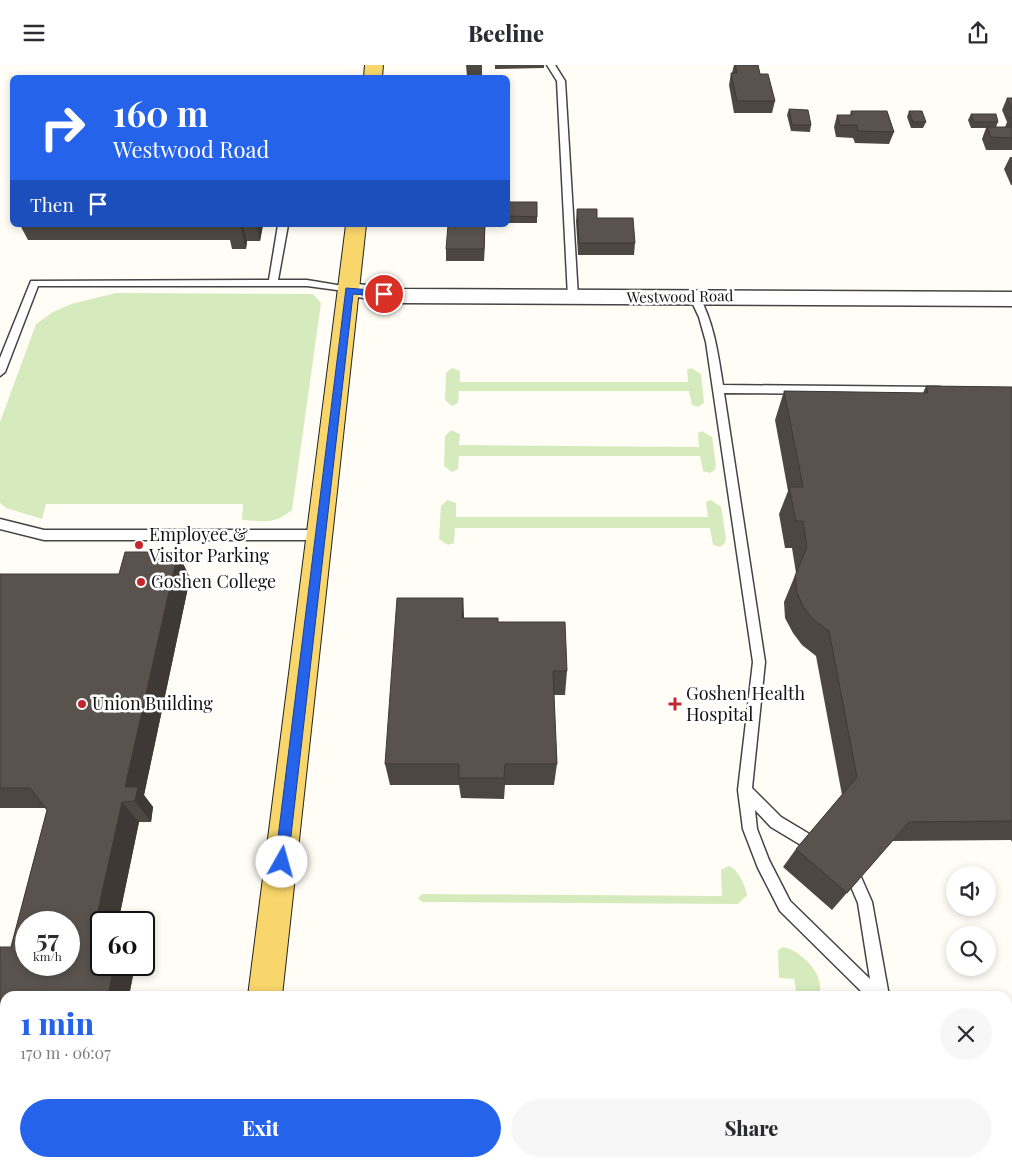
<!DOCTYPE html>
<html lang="en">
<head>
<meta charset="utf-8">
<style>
  body { margin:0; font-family:"Playfair Display",serif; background:#f7f7f7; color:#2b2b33; height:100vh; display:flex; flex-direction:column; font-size:19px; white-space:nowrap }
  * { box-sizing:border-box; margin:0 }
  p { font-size:16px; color:#7c7c81 }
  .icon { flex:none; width:28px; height:28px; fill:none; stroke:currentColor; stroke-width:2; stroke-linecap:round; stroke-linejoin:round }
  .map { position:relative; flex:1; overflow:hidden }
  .side { position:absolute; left:0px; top:926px; width:1012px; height:176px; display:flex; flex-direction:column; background:#fff; border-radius:15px 15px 0 0; box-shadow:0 2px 8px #0003 }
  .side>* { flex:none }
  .top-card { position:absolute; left:10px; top:10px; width:500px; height:152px; border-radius:8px; box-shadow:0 2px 8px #0003; background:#2563eb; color:#fff; overflow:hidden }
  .fabs { position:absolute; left:946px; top:801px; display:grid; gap:10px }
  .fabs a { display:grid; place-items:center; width:50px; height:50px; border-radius:50%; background:#fff; box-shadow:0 2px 8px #0003; font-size:25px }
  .speed { position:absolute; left:15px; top:846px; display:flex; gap:10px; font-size:25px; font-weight:700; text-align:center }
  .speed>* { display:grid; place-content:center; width:65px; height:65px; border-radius:50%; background:#fff; box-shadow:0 2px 8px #0003; line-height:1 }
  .speed small { font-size:12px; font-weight:400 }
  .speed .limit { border:2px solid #111; border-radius:8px; background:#fff; color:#111 }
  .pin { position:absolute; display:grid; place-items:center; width:42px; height:42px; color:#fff; margin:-21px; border:2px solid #fff; border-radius:50%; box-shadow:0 1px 5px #0007 }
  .me { position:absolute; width:55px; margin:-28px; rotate:7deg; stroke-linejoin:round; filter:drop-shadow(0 0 4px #0008) }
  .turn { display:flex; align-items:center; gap:18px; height:105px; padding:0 20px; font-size:22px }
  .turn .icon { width:65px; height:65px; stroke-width:2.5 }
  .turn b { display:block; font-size:35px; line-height:42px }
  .then { display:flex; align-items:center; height:48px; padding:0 20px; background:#0003; gap:10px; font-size:19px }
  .round { display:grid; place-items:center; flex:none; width:52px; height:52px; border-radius:26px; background:#f7f7f7 }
  .headline { display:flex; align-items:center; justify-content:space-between; height:85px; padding:0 20px }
  h1 { font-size:30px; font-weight:800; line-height:38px; color:#2563eb }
  .button { display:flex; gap:10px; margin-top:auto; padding:10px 20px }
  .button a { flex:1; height:58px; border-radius:30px; background:#2563eb; color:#fff; font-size:20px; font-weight:800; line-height:58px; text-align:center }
  .button a+a { background:#f7f7f7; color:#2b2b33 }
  header { display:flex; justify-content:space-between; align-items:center; height:65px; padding:0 20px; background:#fff; font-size:22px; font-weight:800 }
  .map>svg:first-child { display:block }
  .green { fill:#d5ebbd }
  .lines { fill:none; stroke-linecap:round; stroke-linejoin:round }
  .lane-casing { stroke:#444; stroke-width:3 }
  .street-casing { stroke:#444; stroke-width:3 }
  .primary-casing { stroke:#222; stroke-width:2 }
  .lane { fill:#fff; fill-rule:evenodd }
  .street { fill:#fff; fill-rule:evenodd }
  .primary { fill:#f9d66b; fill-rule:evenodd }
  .wall { fill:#4d4742 }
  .shaded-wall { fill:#3f3936 }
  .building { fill:#5a524d; stroke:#3f3936; fill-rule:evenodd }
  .route { fill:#2563eb; stroke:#184099 }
  .poi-dot { fill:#c4262e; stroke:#fff; stroke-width:2 }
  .labels { text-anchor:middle; stroke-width:5; stroke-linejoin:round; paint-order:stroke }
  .far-street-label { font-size:15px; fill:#111; stroke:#fff }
  .poi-label { font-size:18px; fill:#111; stroke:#fff; text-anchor:start }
</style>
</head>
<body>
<header><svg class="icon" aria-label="menu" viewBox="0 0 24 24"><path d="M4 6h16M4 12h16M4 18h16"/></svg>Beeline<svg class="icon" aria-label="share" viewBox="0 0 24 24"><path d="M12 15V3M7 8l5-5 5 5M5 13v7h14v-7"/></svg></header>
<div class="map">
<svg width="1012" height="1102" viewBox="0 0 1012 1102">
  <rect width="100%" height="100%" fill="#fffdf5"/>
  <path class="green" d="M116 228 313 229 321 238 292 445C274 460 264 456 242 455L243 439H46L42 454 6 443 0 438V357L36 259 53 247 71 239Z
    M452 303 460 306V317H688L687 305 691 303 701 309 704 338 698 342 692 340 689 326H459L458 338 452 341 445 335 446 308Z
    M451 365 460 369 459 380 699 382 698 368 702 366 712 372 716 400 715 405 710 408 703 406 700 391H459L458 404 452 407 444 401 445 371Z
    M447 435 456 438V452H708L706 437 711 435 721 442 726 473 725 478 720 482 713 480 710 463H455L454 478 448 480 439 474 441 441Z
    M729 801C739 805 745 821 747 830L738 839 422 837 418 833 422 829 722 831 721 805Z
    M783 882C801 885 828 912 818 931H797L794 914 779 913 778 885Z"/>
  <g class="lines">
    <defs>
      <path id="lane" d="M547 0H555L565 16 578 232 573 235 568 232 557 16Z
        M278 160H288L278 215H307L349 222 352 223V227L307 221H38L5 307 0 311V293L31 216 269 215Z
        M695 230 699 231C714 258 718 289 723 320L940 322 945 326 940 330 724 328 765 597 752 723 781 752 811 770 813 775 811 780 806 782 801 780 771 762 755 745 757 764 769 795 790 836 870 914 858 838 849 817 851 812 856 810 861 812 872 837 889 931H866L780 846 758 803 743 764 738 725 753 597 706 277 699 252 690 233Z
        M0 454 44 465H321L327 470 321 475H44L0 464Z
        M931 1098H948L949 1102H932Z"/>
      <path id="street" d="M349 218 401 224 1012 227V241L401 238 342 230 339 225 342 220Z
        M1008 1076H1012V1102H994L992 1098H1008Z"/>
      <path id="primary" d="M365 0H383L382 12H364Z
        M346 160H366L282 931H248Z
        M226 1098H264L263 1102H225Z"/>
    </defs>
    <use href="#lane" class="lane-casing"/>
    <use href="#street" class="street-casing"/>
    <use href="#primary" class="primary-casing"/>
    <use href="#lane" class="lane"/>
    <use href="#street" class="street"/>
    <use href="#primary" class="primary"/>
  </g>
  <path class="wall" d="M466 0H482V12H467Z
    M495 0H544V3L495 4Z
    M734 0H758L760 9 775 36 772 48H734L729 20 731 8H732Z
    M1007 33H1012V85H986L982 74 986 63H971L968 55 971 49 998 57 996 62H1005L1007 57 1002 45Z
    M789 44 811 60 810 67 791 66 787 50Z
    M851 46 894 67 889 79 855 78 853 73 836 72 834 62 837 50H850Z
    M909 46 926 57 923 63H911L907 52Z
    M1010 92H1012V120H1011L1004 104Z
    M508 137H537V158H508Z
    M577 144 597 153 635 178 634 190H578L576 156Z
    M20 160H263L260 176H247L246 184H232L230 175H28Z
    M485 160 484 196H446V184Z
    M926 321 1012 322V777L1011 775 892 776 832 845 783 802 796 784 842 730 816 591 802 580 793 568 785 553 784 537 796 508 792 483H785L779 449 788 426 775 355 784 326 923 328Z
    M0 509 190 513 144 730 153 742 151 757H139L118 858H101V900H135L129 931H5V962H0V882H11L47 745 45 743H0Z
    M463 533 464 553 498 557 567 606 565 630H554L557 699 554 720H505L504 734 461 733 459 720H390L385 699Z"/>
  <path class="shaded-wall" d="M240 160H243L247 176 246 184Z
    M256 160H263L260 176Z
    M485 160V171L484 196V184Z
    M178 487 190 513 144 730 153 742 151 757 135 736 125 722Z
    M463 533 464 559 462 553Z
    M122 737 139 757 118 858H101V890L90 882Z
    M114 900H135L129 931H108Z"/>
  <path class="building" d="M735 0H758L760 9H768L775 36H737L731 8H737Z
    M1007 33H1012V45Z
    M789 44 808 45 811 60H792Z
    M851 46H887L894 67 858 66 857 60H840L837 50H852Z
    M909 46H922L926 57H913Z
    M971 49H996L998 57H974Z
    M1009 53H1012V60Z
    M987 62H1012V73L991 72Z
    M508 137H537V152L508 151Z
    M577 144H597V153H633L635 178H579Z
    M448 160H485L484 184H446Z
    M926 321 1012 322V756L909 757 847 828 796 784 857 712 829 566 814 555 804 543 797 528 795 511 807 482 803 456H796L789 422H803L784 326 928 328Z
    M125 487H178L125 722H138L135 736 122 737 90 882H101V900H114L108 931H5V949H0V882H11L47 745 30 723H0V509H119ZM26 858H69V900H26Z
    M397 533H463L462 553H498V557H565L567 606H553L557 699H505L504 713H459V699H385Z"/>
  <path class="route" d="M346 223 384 226 388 229 384 232 353 229 288 797 286 801 282 803 277 801 275 797Z"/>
  <g class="poi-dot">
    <circle cx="139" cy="480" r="5"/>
    <circle cx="141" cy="517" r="5"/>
    <circle cx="82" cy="639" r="5"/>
    <path d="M672.5 631.5h5v5h5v5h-5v5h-5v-5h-5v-5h5z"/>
  </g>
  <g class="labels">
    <g class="far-street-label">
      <text transform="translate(680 232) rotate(-1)" y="5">Westwood Road</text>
    </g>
    <g class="poi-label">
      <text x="149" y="476">Employee &amp;<tspan x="149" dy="21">Visitor Parking</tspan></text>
      <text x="151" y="523">Goshen College</text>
      <text x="686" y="635">Goshen Health<tspan x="686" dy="21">Hospital</tspan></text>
      <text x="92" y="645">Union Building</text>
    </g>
  </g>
</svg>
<div class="fabs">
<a><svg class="icon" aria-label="sound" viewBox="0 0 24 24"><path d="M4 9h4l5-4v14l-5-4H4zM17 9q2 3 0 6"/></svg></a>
<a><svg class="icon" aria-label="search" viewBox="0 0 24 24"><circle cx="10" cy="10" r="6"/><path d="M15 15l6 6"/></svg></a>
</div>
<div class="speed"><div>57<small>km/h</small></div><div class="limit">60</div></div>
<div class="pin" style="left:384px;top:229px;background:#d93025"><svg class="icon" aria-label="arrive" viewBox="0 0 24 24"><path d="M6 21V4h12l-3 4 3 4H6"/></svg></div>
<svg class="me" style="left:282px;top:797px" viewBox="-20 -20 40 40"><circle r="19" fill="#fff"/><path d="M0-13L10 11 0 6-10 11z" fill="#2563eb"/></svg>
<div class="top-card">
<div class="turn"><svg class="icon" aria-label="right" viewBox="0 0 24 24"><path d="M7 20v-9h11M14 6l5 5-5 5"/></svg><div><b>160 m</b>Westwood Road</div></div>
<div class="then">Then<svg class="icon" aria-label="arrive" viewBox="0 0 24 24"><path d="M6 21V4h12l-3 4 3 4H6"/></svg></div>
</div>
<section class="side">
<div class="headline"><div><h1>1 min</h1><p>170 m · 06:07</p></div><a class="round"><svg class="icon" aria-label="close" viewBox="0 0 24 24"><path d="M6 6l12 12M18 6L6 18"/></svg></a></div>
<div class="button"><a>Exit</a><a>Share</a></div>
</section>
</div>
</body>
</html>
